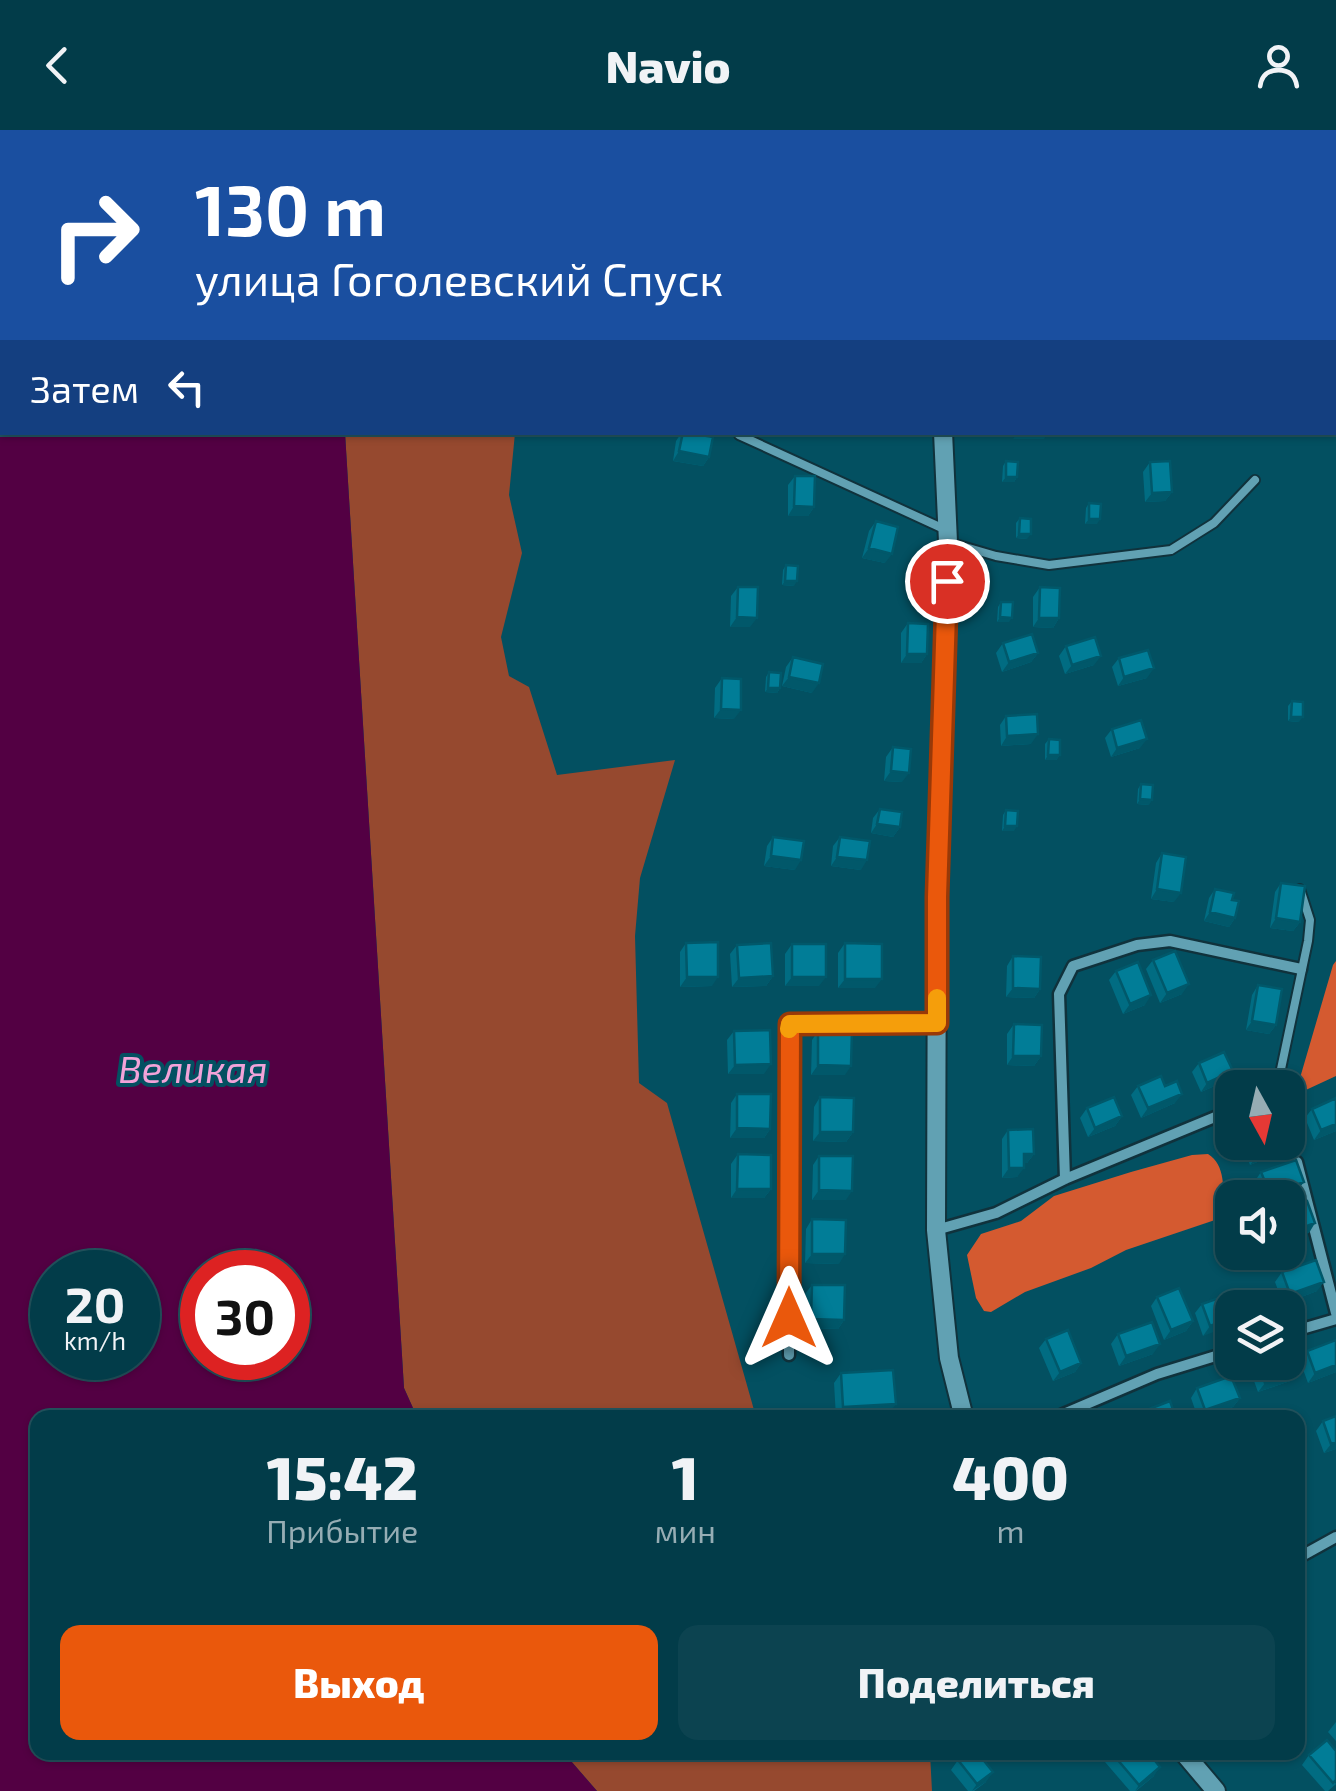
<!DOCTYPE html>
<html lang="ru">
<head>
<meta charset="utf-8">
<style>
  body { margin:0; font-family:"Exo 2",sans-serif; background:#0c4350; color:#f1f3f6; height:100vh; display:flex; flex-direction:column; font-size:38px; white-space:nowrap }
  * { box-sizing:border-box; margin:0 }
  p { font-size:32px; color:#96adb4 }
  .icon { flex:none; width:55px; height:55px; fill:none; stroke:currentColor; stroke-width:2; stroke-linecap:round; stroke-linejoin:round }
  .map { position:relative; flex:1; overflow:hidden }
  .side { position:absolute; left:30px; top:1280px; width:1275px; height:350px; display:flex; flex-direction:column; background:#023c49; border-radius:20px; box-shadow:0 2px 8px #0004,0 0 0 2px #235661 }
  .side>* { flex:none }
  .guide { position:absolute; left:0px; top:0px; width:1338px; height:305px; box-shadow:0 2px 8px #0004,0 0 0 2px #235661; background:#1a4fa0; color:#fff; overflow:hidden }
  .needle { width:65px; rotate:172deg }
  .tools { position:absolute; left:1215px; top:940px; display:grid; gap:20px }
  .tools a { display:grid; place-items:center; width:90px; height:90px; border-radius:20px; background:#023c49; box-shadow:0 2px 8px #0004,0 0 0 2px #235661; font-size:50px }
  .speed { position:absolute; left:30px; top:1120px; display:flex; gap:20px; font-size:50px; font-weight:700; text-align:center }
  .speed>* { display:grid; place-content:center; width:130px; height:130px; border-radius:50%; background:#023c49; box-shadow:0 2px 8px #0004,0 0 0 2px #235661; line-height:1 }
  .speed small { font-size:25px; font-weight:400 }
  .speed .limit { border:15px solid #d22; background:#fff; color:#111 }
  .pin { position:absolute; display:grid; place-items:center; width:85px; height:85px; color:#fff; margin:-42px; border:5px solid #fff; border-radius:50%; box-shadow:0 2px 10px #0007 }
  .me { position:absolute; width:110px; margin:-55px; rotate:0deg; stroke-linejoin:round; filter:drop-shadow(0 0 8px #0008) }
  .turn { display:flex; align-items:center; gap:35px; height:210px; padding:0 30px; font-size:45px }
  .turn .icon { width:130px; height:130px; stroke-width:2.5 }
  .turn b { display:block; font-size:70px; line-height:85px }
  .then { display:flex; align-items:center; height:95px; padding:0 30px; background:#0003; gap:20px; font-size:38px }
  .eta { display:flex; justify-content:space-evenly; align-items:center; height:170px; text-align:center }
  .eta b { font-size:60px; font-weight:800; line-height:70px }
  .action { display:flex; gap:20px; margin-top:auto; padding:20px 30px }
  .action a { flex:1; height:115px; border-radius:20px; background:#ea580c; color:#fff; font-size:40px; font-weight:800; line-height:115px; text-align:center }
  .action a+a { background:#0c4350; color:#f1f3f6 }
  header { display:flex; justify-content:space-between; align-items:center; height:130px; padding:0 30px; background:#023c49; font-size:45px; font-weight:800 }
  .map>svg:first-child { display:block }
  .green { fill:#96492f }
  .forest { fill:#d45a30 }
  .water { fill:#530043; fill-rule:evenodd }
  .lines { fill:none; stroke-linecap:round; stroke-linejoin:round }
  .service-casing { stroke:#10323c; stroke-width:12 }
  .minor-casing { stroke:#10323c; stroke-width:15 }
  .tertiary-casing { stroke:#10323c; stroke-width:22 }
  .service { stroke:#61a1b3; stroke-width:8 }
  .minor { stroke:#61a1b3; stroke-width:10 }
  .tertiary { stroke:#61a1b3; stroke-width:18 }
  .wall { fill:#016c82 }
  .shaded-wall { fill:#01586a }
  .building { fill:#017d97; stroke:#01586a; stroke-width:2.5 }
  .route-casing { stroke:#983908; stroke-width:25 }
  .route { stroke:#ea580c; stroke-width:18 }
  .slow { stroke:#f59e0b; stroke-width:18 }
  .labels { text-anchor:middle; stroke-width:8; stroke-linejoin:round; paint-order:stroke }
  .water-label { font-size:38px; font-style:italic; fill:#f2a3d9; stroke:#035061 }
</style>
</head>
<body>
<header><svg class="icon" aria-label="back" viewBox="0 0 24 24"><path d="M15 5l-7 7 7 7"/></svg>Navio<svg class="icon" aria-label="person" viewBox="0 0 24 24"><circle cx="12" cy="8" r="4"/><path d="M4 21q1-7 8-7t8 7"/></svg></header>
<div class="map">
<svg width="1336" height="1661" viewBox="0 0 1336 1661">
  <rect width="100%" height="100%" fill="#035061"/>
  <path class="green" d="M345 303H515L509 365 522 423 501 507 509 546 529 557 557 645 675 630 640 748 635 806 639 953 667 973 756 1287H417L404 1258Z
    M564 1623H930L932 1661H597Z"/>
  <path class="forest" d="M1336 831V946L1295 965 1333 835Z
    M1208 1024C1226 1035 1223 1060 1224 1079L1215 1090 1126 1120 1091 1138 1025 1162 991 1182 984 1181 976 1168 967 1125 981 1104 1021 1091 1054 1066 1131 1042 1192 1025Z"/>
  <path class="water" d="M0 0H292V2H2V302L345 303 404 1258 417 1287 38 1288V1622L564 1623 597 1661H0ZM52 1142H138V1228H52ZM202 1142H288V1228H202Z"/>
  <g class="lines">
    <defs>
      <path id="service" d="M739 305 944 399
        M948 412 996 426 1049 435 1171 420 1214 393 1255 350
        M1277 958 1308 811 1310 790 1300 759"/>
      <path id="minor" d="M1297 1032 1336 1183
        M1065 1049 1059 864 1073 836 1137 815 1170 811 1301 839
        M936 1100 996 1083 1065 1049 1232 980
        M1288 1203 1336 1189
        M789 1225V894L937 893
        M1054 1288 1157 1244 1232 1221
        M1298 1428 1336 1407"/>
      <path id="tertiary" d="M911 0V2
        M943 302 948 412 937 767 936 1100 949 1228 964 1288
        M1183 1622 1216 1661"/>
    </defs>
    <use href="#service" class="service-casing"/>
    <use href="#minor" class="minor-casing"/>
    <use href="#tertiary" class="tertiary-casing"/>
    <use href="#service" class="service"/>
    <use href="#minor" class="minor"/>
    <use href="#tertiary" class="tertiary"/>
  </g>
  <path class="wall" d="M682 302 709 327 703 336 673 331 676 311Z
    M1006 331 1017 347 1014 352H1002L1003 336Z
    M1150 332 1172 362 1165 371 1145 372 1143 342Z
    M795 346 814 377 808 386H788V355Z
    M1089 373 1097 394H1085L1086 378Z
    M1020 388 1027 409 1016 408V393Z
    M876 391 885 433 862 428 869 401Z
    M786 435 794 456 782 455 783 440Z
    M738 457 750 497H730L731 466Z
    M1040 457 1059 488 1053 498 1033 497V467Z
    M1001 472 1009 492H997L998 477Z
    M908 493 927 524 921 533H901V503Z
    M1003 513 1038 523 1031 532 1002 542 996 523Z
    M1066 516 1094 535 1065 544 1059 526Z
    M793 527 812 563 782 556 786 537Z
    M1119 528 1147 548 1118 556 1112 537Z
    M769 542 780 558 777 563 765 562 766 547Z
    M722 548 734 589 714 588 715 558Z
    M1292 571 1299 592 1288 591V576Z
    M1006 586 1031 614 1001 616 1000 595Z
    M1112 599 1140 618 1111 627 1105 608Z
    M1049 609 1060 625 1056 630H1045V614Z
    M893 617 902 652 884 651 886 627Z
    M1141 654 1149 675 1137 674 1138 659Z
    M880 679 900 697 893 707 871 703 873 688Z
    M1006 680 1014 701H1002L1003 685Z
    M773 707 795 740 764 736 767 716Z
    M840 707 861 740 831 736 833 716Z
    M1162 723 1174 772 1151 769 1156 733Z
    M1281 753 1300 792 1293 801 1270 798 1275 762Z
    M1215 759 1232 770 1235 788 1229 797 1204 791 1209 768Z
    M686 813 712 856 680 857V822Z
    M845 813 875 858H838V823Z
    M792 814 819 856H785V824Z
    M737 815 773 846 766 856 732 857 730 824Z
    M1013 826 1040 859 1034 868 1006 867 1007 836Z
    M1153 830 1182 864 1160 873 1146 839Z
    M1116 841 1145 875 1123 884 1109 850Z
    M1258 855 1276 895 1269 904 1246 900 1252 865Z
    M1014 894 1041 926 1034 936 1007 935V904Z
    M734 901 764 944H728L727 910Z
    M818 901 845 945H811L812 910Z
    M1199 933 1226 951 1201 962 1192 942Z
    M1138 956H1165L1175 973 1141 988 1131 965Z
    M737 964 770 999 764 1008H730L731 973Z
    M820 967 853 1002 846 1012 813 1011 814 977Z
    M1336 968V1001L1314 1010 1305 988 1312 979Z
    M1087 978 1122 986 1115 996 1088 1007 1080 988Z
    M1008 1000 1034 1024 1027 1033H1024L1017 1047 1002 1048V1009Z
    M1242 1012H1288L1284 1021 1250 1035Z
    M738 1024 771 1059 764 1068H731V1034Z
    M819 1026 846 1070H812L813 1035Z
    M1261 1042 1297 1061 1280 1068H1261L1255 1051Z
    M812 1089 839 1134 805 1133 806 1099Z
    M1282 1142 1317 1161 1283 1174 1275 1152Z
    M812 1155 844 1190 838 1199 805 1198V1164Z
    M1157 1167 1193 1191 1186 1201 1164 1210 1151 1176Z
    M1202 1174 1242 1178 1203 1206 1195 1183Z
    M1118 1204 1153 1224 1119 1236 1111 1214Z
    M1046 1209 1081 1233 1075 1242 1053 1251 1039 1218Z
    M1336 1210V1242L1308 1253 1300 1231 1307 1221Z
    M1256 1232H1288L1299 1240 1293 1250 1258 1262 1250 1240Z
    M841 1243 889 1283 836 1287 834 1253Z
    M1197 1258 1240 1268 1233 1277 1205 1288H1198L1191 1268Z
    M1336 1286V1319L1324 1323 1316 1301 1323 1291Z
    M1336 1592V1611L1328 1602Z
    M1111 1622 1154 1646 1136 1661H1130L1105 1632Z
    M1309 1625 1336 1654 1328 1661H1325L1302 1635Z
    M958 1630 986 1652 974 1661H968L951 1640Z"/>
  <path class="shaded-wall" d="M1018 302H1048L1044 309H1013Z
    M679 321 709 327 703 336 673 331Z
    M1006 347H1017L1014 352H1002Z
    M1172 362 1165 371 1145 372 1152 363Z
    M794 376 814 377 808 386H788Z
    M1089 389H1100L1097 394H1085Z
    M1019 404H1031L1027 409 1016 408Z
    M869 418 892 424 885 433 862 428Z
    M785 451H797L794 456 782 455Z
    M737 487 757 488 750 497H730Z
    M1000 487 1012 488 1009 492H997Z
    M1039 488H1059L1053 498 1033 497Z
    M1038 523 1031 532 1002 542 1009 532Z
    M907 524H927L921 533H901Z
    M1101 526 1094 535 1065 544 1072 535Z
    M1154 538 1147 548 1118 556 1124 547Z
    M789 547 819 553 812 563 782 556Z
    M768 558H780L777 563 765 562Z
    M721 579 741 580 734 589 714 588Z
    M1291 587H1303L1299 592 1288 591Z
    M1038 604 1031 614 1001 616 1007 606Z
    M1147 609 1140 618 1111 627 1117 618Z
    M1048 625H1060L1056 630H1045Z
    M891 641 909 643 902 652 884 651Z
    M1140 669 1152 670 1149 675 1137 674Z
    M877 694 900 697 893 707 871 703Z
    M1005 696H1017L1014 701H1002Z
    M771 726 801 730 795 740 764 736Z
    M837 727 867 730 861 740 831 736Z
    M1157 759 1181 763 1174 772 1151 769Z
    M1210 782 1235 788 1229 797 1204 791Z
    M1276 788 1300 792 1293 801 1270 798Z
    M773 846 766 856 732 857 739 848Z
    M687 847H718L712 856 680 857Z
    M792 847H826L819 856H785Z
    M845 849H882L875 858H838Z
    M1189 854 1182 864 1160 873 1167 863Z
    M1013 858 1040 859 1034 868 1006 867Z
    M1151 865 1145 875 1123 884 1130 874Z
    M1252 891 1276 895 1269 904 1246 900Z
    M1013 926H1041L1034 936 1007 935Z
    M771 934 764 944H728L735 935Z
    M818 935 851 936 845 945H811Z
    M1233 941 1226 951 1201 962 1207 953Z
    M1182 964 1175 973 1141 988 1148 978Z
    M1122 986 1115 996 1088 1007 1095 998Z
    M1336 994V1001L1314 1010 1321 1000Z
    M737 998 770 999 764 1008H730Z
    M820 1002H853L846 1012 813 1011Z
    M1290 1012 1284 1021 1250 1035 1257 1026Z
    M1024 1024H1034L1027 1033H1017Z
    M1009 1038H1024L1017 1047 1002 1048Z
    M1304 1052 1297 1061 1280 1068H1267L1270 1064Z
    M737 1059H771L764 1068H731Z
    M819 1060 852 1061 846 1070H812Z
    M1315 1093 1309 1103 1288 1110V1103Z
    M812 1124H845L839 1134 805 1133Z
    M1324 1152 1317 1161 1283 1174 1290 1164Z
    M1232 1188V1195L1203 1206 1210 1196Z
    M811 1189 844 1190 838 1199 805 1198Z
    M1193 1191 1186 1201 1164 1210 1171 1200Z
    M1160 1214 1153 1224 1119 1236 1126 1226Z
    M1081 1233 1075 1242 1053 1251 1060 1242Z
    M1336 1235V1242L1308 1253 1315 1243Z
    M1299 1240 1293 1250 1258 1262 1265 1253Z
    M1240 1268 1233 1277 1205 1288H1200L1205 1280Z
    M896 1274 889 1283 836 1287 843 1277Z
    M1336 1312V1319L1324 1323 1331 1314Z
    M1160 1637 1154 1646 1135 1661 1139 1655Z
    M993 1642 986 1652 972 1661 977 1654Z"/>
  <path class="building" d="M1197 0H1227V2H1197Z
    M683 302 713 307 709 327 679 321Z
    M1006 331 1018 332 1017 347H1006Z
    M1170 331 1172 362 1152 363 1150 332Z
    M795 346H815L814 377 794 376Z
    M1089 373 1101 374 1100 389H1089Z
    M1020 388 1031 389V404H1019Z
    M876 391 898 397 892 424 869 418Z
    M786 435 798 436 797 451H785Z
    M738 457H758L757 488 737 487Z
    M1040 457 1060 458 1059 488H1039Z
    M1001 472H1013L1012 488 1000 487Z
    M908 493 928 494 927 524H907Z
    M1032 504 1038 523 1009 532 1003 513Z
    M1095 507 1101 526 1072 535 1066 516Z
    M1148 520 1154 538 1124 547 1119 528Z
    M793 527 823 534 819 553 789 547Z
    M769 542 781 543 780 558H768Z
    M722 548 741 549V580L721 579Z
    M1292 571 1303 572V587H1291Z
    M1037 584 1038 604 1007 606 1006 586Z
    M1141 590 1147 609 1117 618 1112 599Z
    M1049 609 1060 610V625H1048Z
    M893 617 911 619 909 643 891 641Z
    M1141 654 1153 655 1152 670 1140 669Z
    M880 679 902 682 900 697 877 694Z
    M1006 680 1018 681 1017 696H1005Z
    M773 707 804 711 801 730 771 726Z
    M840 707 870 711 867 730 837 727Z
    M1162 723 1186 727 1181 763 1157 759Z
    M1281 753 1305 756 1300 792 1276 788Z
    M1215 759 1234 763 1232 770 1239 771 1235 788 1210 782Z
    M718 812V847H687L686 813Z
    M771 813 773 846 739 848 737 815Z
    M845 813 882 814V849H845Z
    M792 814H826V847H792Z
    M1175 821 1189 854 1167 863 1153 830Z
    M1013 826 1041 827 1040 859 1013 858Z
    M1138 832 1151 865 1130 874 1116 841Z
    M1258 855 1282 859 1276 895 1252 891Z
    M1014 894 1042 895 1041 926H1013Z
    M770 900 771 934 735 935 734 901Z
    M818 901H852L851 936 818 935Z
    M1224 922 1233 941 1207 953 1199 933Z
    M1161 946 1165 956 1177 951 1182 964 1148 978 1138 956Z
    M737 964H771L770 999 737 998Z
    M820 967 854 968 853 1002H820Z
    M1114 967 1122 986 1095 998 1087 978Z
    M1336 968V994L1321 1000 1312 979Z
    M1033 999 1034 1024H1024V1038H1009L1008 1000Z
    M1288 1005 1290 1012 1257 1026 1251 1012H1288Z
    M738 1024 771 1025V1059H737Z
    M819 1026H853L852 1061 819 1060Z
    M1296 1030 1304 1052 1270 1064 1261 1042Z
    M1307 1071 1315 1093 1288 1103V1078Z
    M812 1089 846 1090 845 1124H812Z
    M1316 1130 1324 1152 1290 1164 1282 1142Z
    M812 1155H845L844 1190 811 1189Z
    M1179 1158 1193 1191 1171 1200 1157 1167Z
    M1236 1162 1242 1178H1232V1188L1210 1196 1202 1174Z
    M1152 1192 1160 1214 1126 1226 1118 1204Z
    M1068 1200 1081 1233 1060 1242 1046 1209Z
    M1336 1210V1235L1315 1243 1307 1221Z
    M1291 1218 1299 1240 1265 1253 1258 1232H1288V1219Z
    M893 1240 896 1274 843 1277 841 1243Z
    M1231 1246 1240 1268 1205 1280 1197 1258Z
    M1170 1271 1176 1288H1137L1136 1284Z
    M1336 1286V1312L1331 1314 1323 1291Z
    M1327 1610 1336 1621V1650L1333 1653 1309 1625Z
    M968 1622H977L993 1642 977 1654 958 1630Z
    M1111 1622H1148L1160 1637 1139 1655Z"/>
  <g class="lines">
    <defs>
      <path id="route" d="M789 1188 790 894 937 893V767L947 451"/>
    </defs>
    <use href="#route" class="route-casing"/>
    <use href="#route" class="route"/>
    <path class="slow" d="M789 899 790 894 937 893V868"/>
  </g>
  <g class="labels">
    <g class="water-label">
      <text x="193" y="953">Великая</text>
    </g>
  </g>
</svg>
<div class="tools">
<a><svg class="needle" viewBox="-14 -14 28 28"><path d="M0-13l5 13h-10z" fill="#e53935"/><path d="M0 13l5-13h-10z" fill="#96adb4"/></svg></a>
<a><svg class="icon" aria-label="sound" viewBox="0 0 24 24"><path d="M4 9h4l5-4v14l-5-4H4zM17 9q2 3 0 6"/></svg></a>
<a><svg class="icon" aria-label="layers" viewBox="0 0 24 24"><path d="M12 4l9 5-9 5-9-5zM3 14l9 5 9-5"/></svg></a>
</div>
<div class="speed"><div>20<small>km/h</small></div><div class="limit">30</div></div>
<div class="pin" style="left:947px;top:451px;background:#d93025"><svg class="icon" aria-label="arrive" viewBox="0 0 24 24"><path d="M6 21V4h12l-3 4 3 4H6"/></svg></div>
<svg class="me" style="left:789px;top:1188px" viewBox="-20 -20 40 40"><path d="M0-17L14 15 0 8-14 15z" fill="#ea580c" stroke="#fff" stroke-width="4"/></svg>
<div class="guide">
<div class="turn"><svg class="icon" aria-label="right" viewBox="0 0 24 24"><path d="M7 20v-9h11M14 6l5 5-5 5"/></svg><div><b>130 m</b>улица Гоголевский Спуск</div></div>
<div class="then">Затем<svg class="icon" aria-label="left" viewBox="0 0 24 24"><path d="M17 20v-9H6M10 6l-5 5 5 5"/></svg></div>
</div>
<section class="side">
<div class="eta">
<div><b>15:42</b><p>Прибытие</p></div>
<div><b>1</b><p>мин</p></div>
<div><b>400</b><p>m</p></div>
</div>
<div class="action"><a>Выход</a><a>Поделиться</a></div>
</section>
</div>
</body>
</html>
